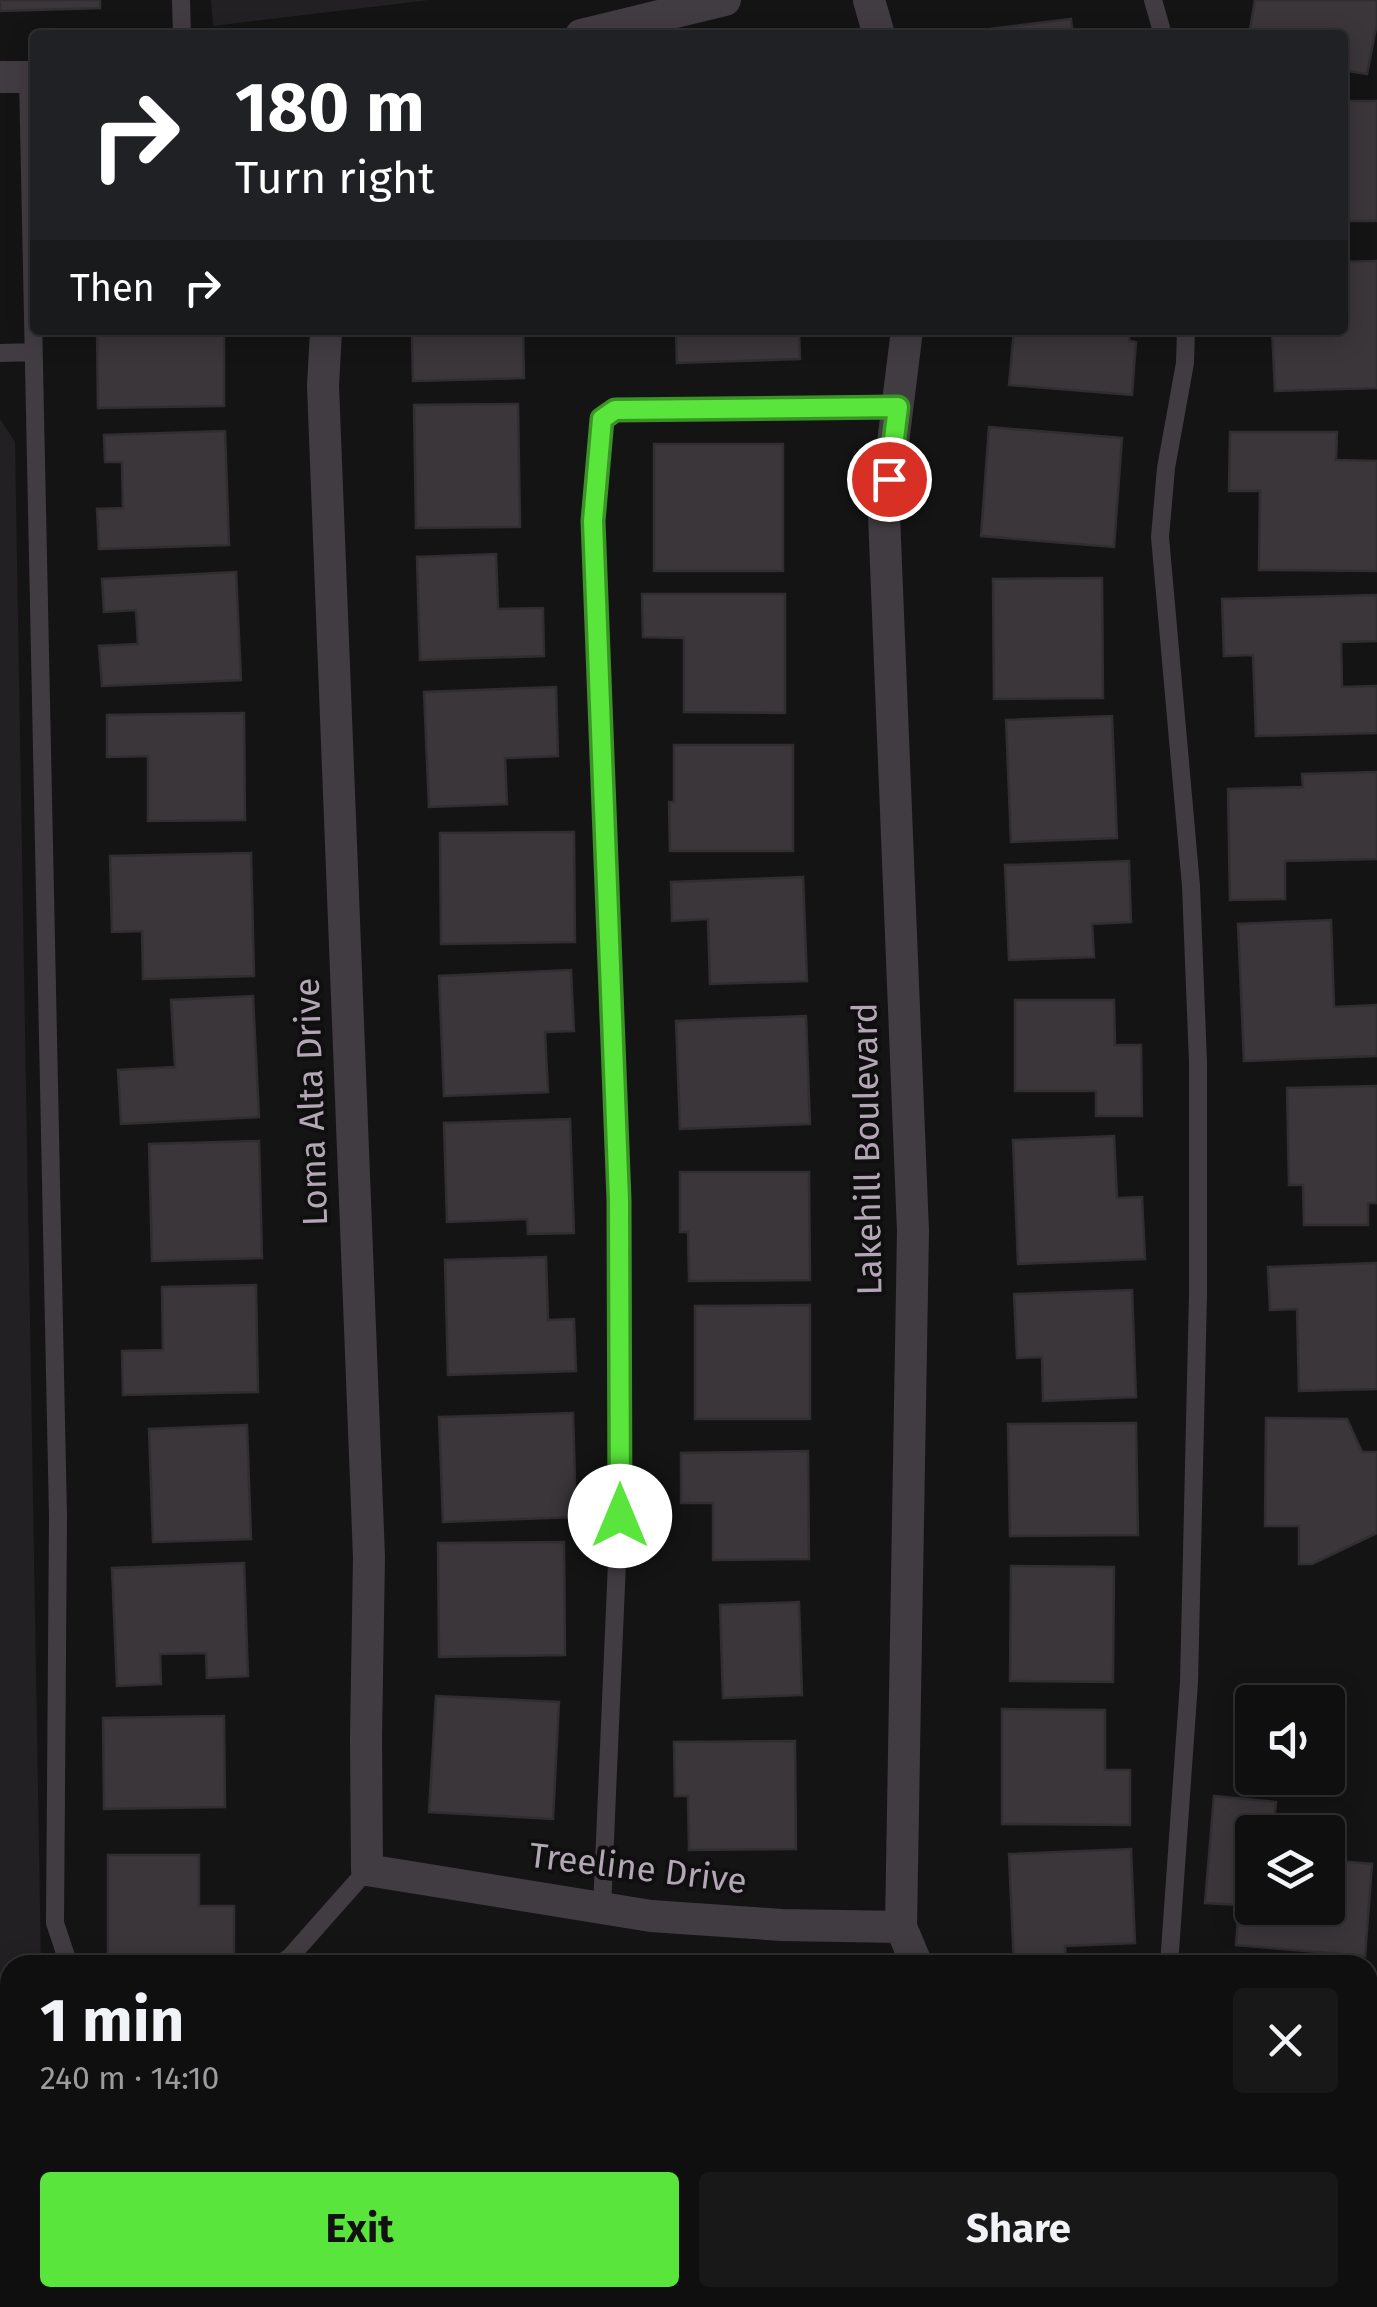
<!DOCTYPE html>
<html lang="en">
<head>
<meta charset="utf-8">
<style>
  body { margin:0; font-family:"Fira Sans",sans-serif; background:#191819; color:#f1f3f6; height:100vh; display:flex; flex-direction:column; font-size:38px; white-space:nowrap }
  * { box-sizing:border-box; margin:0 }
  p { font-size:32px; color:#9c9c9f }
  .icon { flex:none; width:55px; height:55px; fill:none; stroke:currentColor; stroke-width:2; stroke-linecap:round; stroke-linejoin:round }
  .map { position:relative; flex:1; overflow:hidden }
  .drawer { position:absolute; left:0px; top:1955px; width:1378px; height:352px; display:flex; flex-direction:column; background:#100f10; border-radius:30px 30px 0 0; box-shadow:0 5px 25px #0003,0 0 0 2px #302f30 }
  .drawer>* { flex:none }
  .hud { position:absolute; left:30px; top:30px; width:1318px; height:305px; border-radius:10px; box-shadow:0 5px 25px #0003,0 0 0 2px #302f30; background:#202124; color:#fff; overflow:hidden }
  .fabs { position:absolute; left:1235px; top:1685px; display:grid; gap:20px }
  .fabs a { display:grid; place-items:center; width:110px; height:110px; border-radius:10px; background:#100f10; box-shadow:0 5px 25px #0003,0 0 0 2px #302f30; font-size:50px }
  .pin { position:absolute; display:grid; place-items:center; width:85px; height:85px; color:#fff; margin:-42px; border:5px solid #fff; border-radius:50%; box-shadow:0 2px 10px #0007 }
  .me { position:absolute; width:110px; margin:-55px; rotate:0deg; stroke-linejoin:round; filter:drop-shadow(0 0 8px #0008) }
  .turn { display:flex; align-items:center; gap:35px; height:210px; padding:0 40px; font-size:45px }
  .turn .icon { width:130px; height:130px; stroke-width:2.5 }
  .turn b { display:block; font-size:70px; line-height:85px }
  .then { display:flex; align-items:center; height:95px; padding:0 40px; background:#0003; gap:20px; font-size:38px }
  .round { display:grid; place-items:center; flex:none; width:105px; height:105px; border-radius:10px; background:#191819 }
  .overview { display:flex; align-items:center; justify-content:space-between; height:170px; padding:0 40px }
  h1 { font-size:60px; font-weight:700; line-height:75px }
  .button { display:flex; gap:20px; margin-top:auto; padding:20px 40px }
  .button a { flex:1; height:115px; border-radius:10px; background:#59e53b; color:#111; font-size:40px; font-weight:700; line-height:115px; text-align:center }
  .button a+a { background:#191819; color:#f1f3f6 }
  .map>svg:first-child { display:block }
  .built { fill:#222022 }
  .building { fill:#3a363a; stroke:#312e31; stroke-width:2.5 }
  .lines { fill:none; stroke-linecap:round; stroke-linejoin:round }
  .service { stroke:#413c41; stroke-width:18 }
  .minor { stroke:#413c41; stroke-width:32 }
  .secondary { stroke:#49434a; stroke-width:48 }
  .route-casing { stroke:#3a9526; stroke-width:25 }
  .route { stroke:#59e53b; stroke-width:18 }
  .labels { text-anchor:middle; stroke-width:8; stroke-linejoin:round; paint-order:stroke }
  .street-label { font-size:35px; fill:#b3a6b5; stroke:#100f10 }
</style>
</head>
<body>
<div class="map">
<svg width="1377" height="2307" viewBox="0 0 1377 2307">
  <rect width="100%" height="100%" fill="#151415"/>
  <path class="built" d="M211 0H429L213 26Z
    M0 419 15 442 41 1965H10V2108L0 2106Z"/>
  <path class="building" d="M0 0H100V8L0 11Z
    M1255 0H1377V23L1367 74 1342 70V35H1249Z
    M1071 19 1073 35H983L982 30Z
    M1342 101H1377V221H1342Z
    M1377 261V388L1275 391 1272 330H1342V262Z
    M97 330H224V406L98 408Z
    M412 330H523L524 378 413 381Z
    M676 330H799L800 359 677 363Z
    M1014 330H1130L1129 341 1136 342 1132 395 1009 385Z
    M518 404 520 527 416 528 414 405Z
    M989 427 1122 438 1114 547 981 536Z
    M225 431 229 545 99 549 97 509 123 508 122 462H105L104 435Z
    M1230 432H1337L1336 460 1377 461V571L1259 570 1260 491H1229Z
    M654 444H783V571H654Z
    M496 554 498 609 543 608 544 656 420 660 417 557Z
    M236 572 241 680 102 686 99 646 138 644 136 610 104 612 102 579Z
    M1102 578 1103 698 994 699 993 579Z
    M642 594H785V713L684 712V638L643 637Z
    M1377 595V641L1341 642 1342 687 1377 686V733L1256 736 1253 655 1224 656 1222 599Z
    M556 687 558 756 505 758 507 804 429 807 424 692Z
    M244 713 245 820 148 821V756L107 757V715Z
    M1112 716 1117 838 1011 842 1006 720Z
    M674 745H793V851H670L669 802H674Z
    M1377 772V859L1285 861V899L1230 900 1228 789 1303 787 1302 774Z
    M574 832 575 942 441 944 440 833Z
    M251 853 254 976 143 979 142 931 112 932 110 856Z
    M1129 861 1131 922 1092 924 1094 957 1009 960 1005 865Z
    M803 877 807 981 710 984 708 919 672 921 671 882Z
    M1331 920 1334 1007 1377 1005V1056L1244 1061 1238 924Z
    M571 970 574 1031 545 1032 548 1092 444 1096 439 976Z
    M253 996 259 1117 121 1124 118 1070 175 1067 171 1000Z
    M1015 1000H1114L1115 1045H1141L1142 1116H1096V1091H1015Z
    M806 1016 810 1124 680 1129 676 1021Z
    M1377 1086V1203H1368V1225H1304L1303 1185H1289L1287 1088Z
    M570 1119 574 1233 528 1234 527 1219 447 1222 444 1123Z
    M1114 1136 1117 1198 1142 1197 1145 1259 1018 1264 1013 1140Z
    M259 1141 262 1258 152 1261 149 1144Z
    M680 1172H809L810 1280 689 1281 688 1232H680Z
    M546 1257 548 1320 574 1319 576 1371 448 1375 445 1260Z
    M1377 1263V1389L1299 1391 1297 1309 1270 1310 1268 1267Z
    M256 1285 258 1392 123 1395 122 1351 163 1350 162 1287Z
    M1132 1290 1136 1397 1043 1401 1042 1357 1017 1358 1014 1294Z
    M810 1305V1419H695V1306Z
    M573 1413 576 1517 443 1522 439 1417Z
    M1266 1418 1347 1419 1362 1452H1377V1533L1312 1564H1299V1526H1265Z
    M1136 1423 1138 1535 1010 1536 1008 1424Z
    M247 1425 251 1539 153 1542 149 1429Z
    M808 1451 809 1559 713 1560V1503H681V1453Z
    M564 1542 565 1655 439 1657 438 1543Z
    M244 1563 248 1676 207 1678 206 1653 160 1654 161 1684 117 1686 112 1568Z
    M1011 1566 1114 1567 1113 1682 1010 1681Z
    M799 1602 802 1695 723 1698 720 1605Z
    M436 1696 559 1702 553 1819 429 1812Z
    M1002 1709 1105 1710V1770H1130V1825L1002 1824Z
    M224 1716 225 1807 104 1809 103 1718Z
    M795 1741 796 1849 689 1850 688 1796H675L674 1742Z
    M1214 1796 1276 1802 1273 1832H1252V1908H1328V1860L1372 1864 1365 1956 1236 1945 1239 1905 1205 1903Z
    M1131 1849 1135 1943 1065 1946 1066 1965H1014L1009 1854Z
    M108 1855H199V1906H234V1965H108Z"/>
  <g class="lines">
    <path class="service" d="M181 0 182 35
      M1153 0 1163 35
      M28 77 58 1517 55 1923 69 1965
      M0 353 33 352
      M602 1909 619 1516V1200L593 521 602 419 615 410 898 407
      M278 1965 290 1957 367 1870
      M1169 1965 1189 1682 1198 1294V1062L1191 886 1160 537 1166 468 1185 363 1186 330
      M652 2307 655 2298"/>
    <path class="minor" d="M869 0 879 35
      M581 35 725 0
      M0 77H35
      M326 330 323 386 369 1557 366 1737 367 1870 651 1916 782 1925 901 1927
      M907 330 884 515 913 1231 901 1927 917 1965
      M1368 2249 1377 2251
      M930 2298 931 2307
      M1009 2307 1011 2298"/>
    <path class="secondary" d="M0 2197 10 2199
      M394 2298 418 2307"/>
  </g>
  <g class="lines">
    <defs>
      <path id="route" d="M620 1516 619 1200 593 521 602 419 615 410 898 407 889 479"/>
    </defs>
    <use href="#route" class="route-casing"/>
    <use href="#route" class="route"/>
  </g>
  <g class="labels">
    <g class="street-label">
      <text transform="translate(311 1102) rotate(-92)" y="12">Loma Alta Drive</text>
      <text transform="translate(867 1149) rotate(-91)" y="12">Lakehill Boulevard</text>
      <text transform="translate(638 1868) rotate(7)" y="12">Treeline Drive</text>
    </g>
  </g>
</svg>
<div class="fabs">
<a><svg class="icon" aria-label="sound" viewBox="0 0 24 24"><path d="M4 9h4l5-4v14l-5-4H4zM17 9q2 3 0 6"/></svg></a>
<a><svg class="icon" aria-label="layers" viewBox="0 0 24 24"><path d="M12 4l9 5-9 5-9-5zM3 14l9 5 9-5"/></svg></a>
</div>
<div class="pin" style="left:889px;top:479px;background:#d93025"><svg class="icon" aria-label="arrive" viewBox="0 0 24 24"><path d="M6 21V4h12l-3 4 3 4H6"/></svg></div>
<svg class="me" style="left:620px;top:1516px" viewBox="-20 -20 40 40"><circle r="19" fill="#fff"/><path d="M0-13L10 11 0 6-10 11z" fill="#59e53b"/></svg>
<div class="hud">
<div class="turn"><svg class="icon" aria-label="right" viewBox="0 0 24 24"><path d="M7 20v-9h11M14 6l5 5-5 5"/></svg><div><b>180 m</b>Turn right</div></div>
<div class="then">Then<svg class="icon" aria-label="right" viewBox="0 0 24 24"><path d="M7 20v-9h11M14 6l5 5-5 5"/></svg></div>
</div>
<section class="drawer">
<div class="overview"><div><h1>1 min</h1><p>240 m · 14:10</p></div><a class="round"><svg class="icon" aria-label="close" viewBox="0 0 24 24"><path d="M6 6l12 12M18 6L6 18"/></svg></a></div>
<div class="button"><a>Exit</a><a>Share</a></div>
</section>
</div>
</body>
</html>
